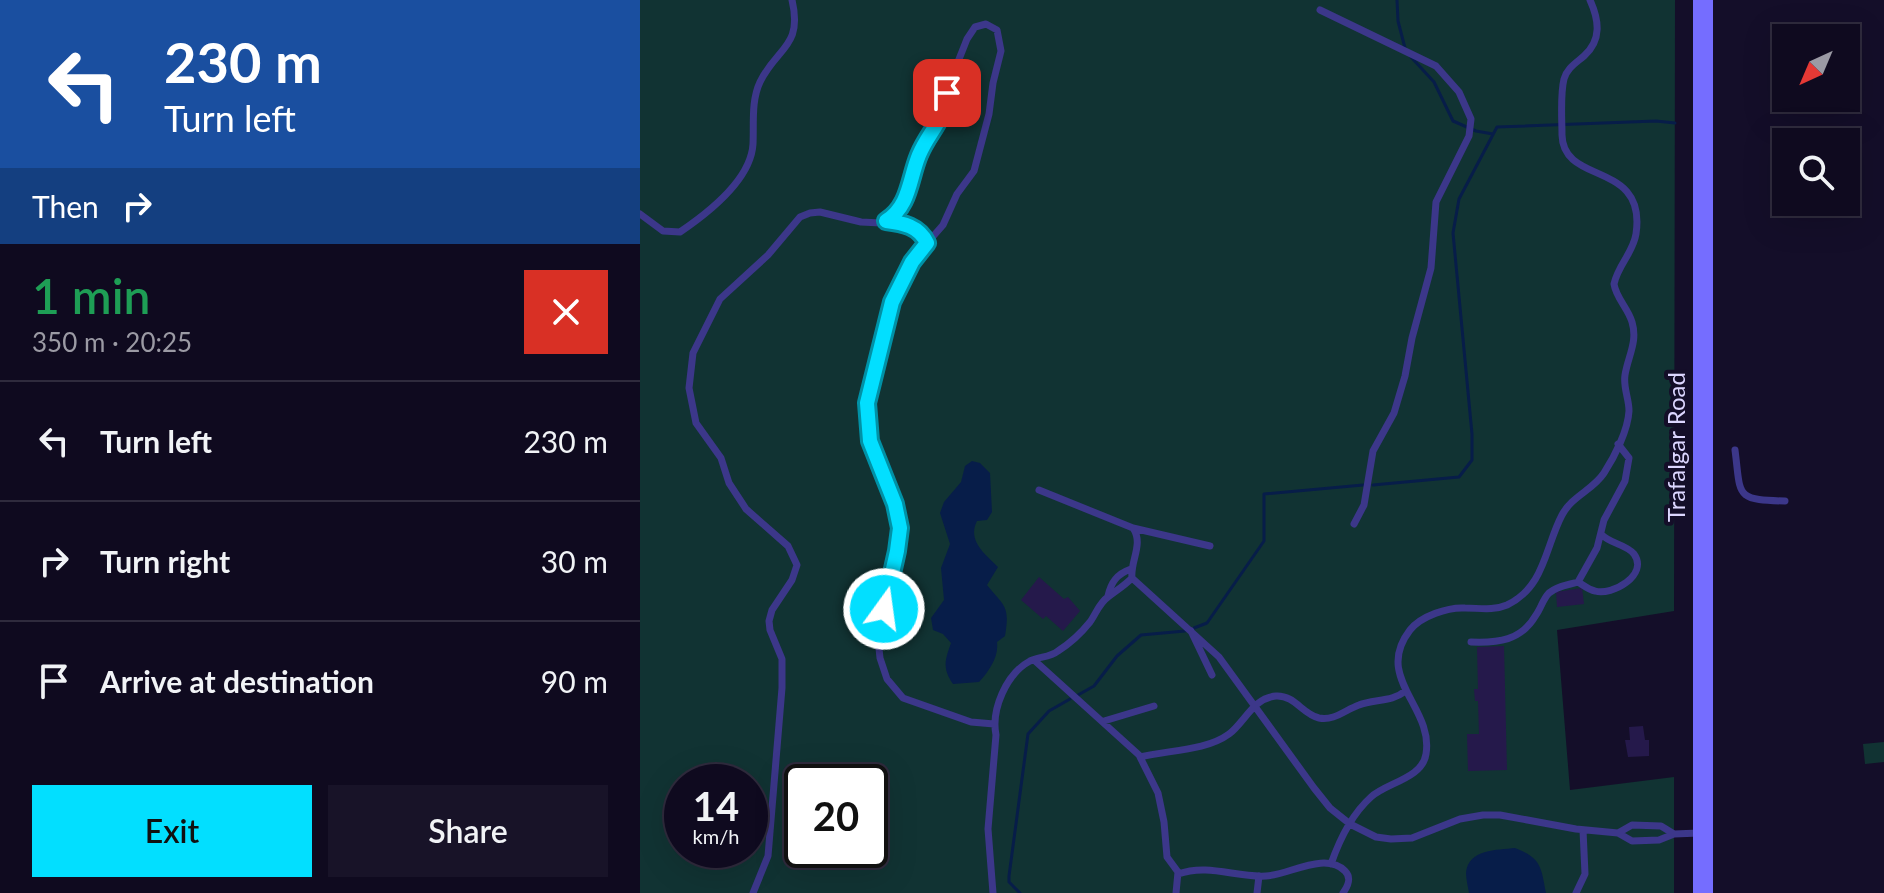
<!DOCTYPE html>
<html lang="en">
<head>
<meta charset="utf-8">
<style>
  body { margin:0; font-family:Lato,sans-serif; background:#181328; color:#f1f3f6; height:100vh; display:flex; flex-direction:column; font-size:30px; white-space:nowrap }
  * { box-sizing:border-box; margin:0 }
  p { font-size:26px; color:#9b9aa4 }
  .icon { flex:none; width:44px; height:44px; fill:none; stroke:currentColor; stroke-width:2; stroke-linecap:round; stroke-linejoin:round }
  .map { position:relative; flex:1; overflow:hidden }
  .sheet { display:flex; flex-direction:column; background:#0f0a1f; width:640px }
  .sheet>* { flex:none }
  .hud { background:#1a4fa0; color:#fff; overflow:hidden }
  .needle { width:52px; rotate:224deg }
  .buttons { position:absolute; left:1132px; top:24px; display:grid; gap:16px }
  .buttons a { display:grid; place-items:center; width:88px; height:88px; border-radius:0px; background:#0f0a1f; box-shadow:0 8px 32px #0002,0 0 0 2px #2f2b3d; font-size:40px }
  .speed { position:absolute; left:24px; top:764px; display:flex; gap:16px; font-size:40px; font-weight:700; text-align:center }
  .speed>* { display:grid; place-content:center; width:104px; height:104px; border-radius:50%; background:#0f0a1f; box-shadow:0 8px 32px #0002,0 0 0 2px #2f2b3d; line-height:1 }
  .speed small { font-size:20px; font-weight:400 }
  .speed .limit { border:4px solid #111; border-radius:12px; background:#fff; color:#111 }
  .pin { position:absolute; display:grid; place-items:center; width:68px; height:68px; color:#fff; margin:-34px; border-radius:16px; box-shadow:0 4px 12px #0006 }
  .me { position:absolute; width:88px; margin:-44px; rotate:14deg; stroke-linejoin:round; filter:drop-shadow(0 0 6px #0008) }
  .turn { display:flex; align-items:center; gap:28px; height:168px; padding:0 32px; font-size:36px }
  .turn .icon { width:104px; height:104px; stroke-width:2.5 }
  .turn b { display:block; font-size:56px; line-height:68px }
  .then { display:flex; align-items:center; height:76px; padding:0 32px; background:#0003; gap:16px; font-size:30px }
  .round { display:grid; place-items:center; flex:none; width:84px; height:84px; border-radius:0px; background:#181328 }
  .headline { display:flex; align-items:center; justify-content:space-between; height:136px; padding:0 32px }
  h1 { font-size:48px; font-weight:600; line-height:60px; color:#1e9e55 }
  .button { display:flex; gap:16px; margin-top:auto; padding:16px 32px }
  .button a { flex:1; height:92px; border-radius:0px; background:#02dfff; color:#111; font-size:32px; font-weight:600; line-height:92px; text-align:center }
  .button a+a { background:#181328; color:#f1f3f6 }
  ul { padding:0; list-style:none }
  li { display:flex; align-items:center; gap:24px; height:120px; padding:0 32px; border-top:2px solid #2f2b3d }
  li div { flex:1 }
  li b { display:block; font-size:30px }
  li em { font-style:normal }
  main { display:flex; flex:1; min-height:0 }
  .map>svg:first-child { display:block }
  .green { fill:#133; fill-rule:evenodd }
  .water { fill:#071d49 }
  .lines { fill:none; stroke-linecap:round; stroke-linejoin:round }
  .stream { stroke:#071d49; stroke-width:3 }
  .building { fill:#25194b }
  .service { stroke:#3c378a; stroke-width:7 }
  .secondary { stroke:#756dff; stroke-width:20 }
  .route-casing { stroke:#0191a6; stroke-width:20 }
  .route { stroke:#02dfff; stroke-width:14 }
  .labels { text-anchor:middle; stroke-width:8; stroke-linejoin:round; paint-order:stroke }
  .street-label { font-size:24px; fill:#dcd6ff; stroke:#140e29 }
</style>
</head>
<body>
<main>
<section class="sheet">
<div class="hud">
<div class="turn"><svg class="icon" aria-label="left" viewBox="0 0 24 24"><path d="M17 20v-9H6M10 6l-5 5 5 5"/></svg><div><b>230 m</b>Turn left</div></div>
<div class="then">Then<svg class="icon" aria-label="right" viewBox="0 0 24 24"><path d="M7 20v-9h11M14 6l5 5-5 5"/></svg></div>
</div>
<div class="headline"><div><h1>1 min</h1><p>350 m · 20:25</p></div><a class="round" style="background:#d93025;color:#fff"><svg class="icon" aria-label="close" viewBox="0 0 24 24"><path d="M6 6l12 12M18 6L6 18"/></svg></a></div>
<ul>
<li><svg class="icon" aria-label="left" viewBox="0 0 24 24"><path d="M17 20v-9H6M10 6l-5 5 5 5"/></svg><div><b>Turn left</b></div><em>230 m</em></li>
<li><svg class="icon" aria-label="right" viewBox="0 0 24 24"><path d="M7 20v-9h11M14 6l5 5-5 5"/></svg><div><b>Turn right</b></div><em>30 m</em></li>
<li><svg class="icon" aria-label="arrive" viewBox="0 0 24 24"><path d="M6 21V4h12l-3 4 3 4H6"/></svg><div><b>Arrive at destination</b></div><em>90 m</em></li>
</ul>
<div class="button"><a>Exit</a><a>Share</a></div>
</section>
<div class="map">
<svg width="1244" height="893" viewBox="0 0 1244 893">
  <rect width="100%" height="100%" fill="#140e29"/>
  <path class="green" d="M0 0H1035L1034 611 917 630 930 790 1034 777V893H0ZM42 782H110V850H42ZM162 782H230V850H162Z
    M1244 742V762L1225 764 1223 744Z"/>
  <path class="water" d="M332 461 340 463 350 473 352 512 347 520 337 521C327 541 345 554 358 567L347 585C365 607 370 606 365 636L357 642C359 657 349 671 339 682L313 684C302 668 305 660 311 643L303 634 293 630 291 618 304 600 301 568 310 544 300 513 304 502 321 482 325 466Z
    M875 848C901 858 901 866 906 893H829C828 887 826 879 826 873 828 849 857 850 875 848Z"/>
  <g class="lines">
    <path class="stream" d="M757 0 758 21 765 48
      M771 57 794 82 813 121 836 131 853 134
      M733 485 819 477 832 460V434L813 233 819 199 857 127 1016 121 1035 123
      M554 628 567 623 624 541V494L723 485
      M438 695 454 686 477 656 501 635 545 631
      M380 893 369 882V876L388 734 409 711 430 699"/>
  </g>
  <path class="building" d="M399 577 424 599 428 597 440 611 423 631 406 616 403 619 381 600Z
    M942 588 944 604 917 607 916 592Z
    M864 646 867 770 828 771 827 734H839L838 701H835L834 689H838L837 647Z
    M1003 726 1005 740H1009V756L988 757 985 740H990L989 727Z"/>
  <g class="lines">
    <path class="service" d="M680 10 796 66 819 92 831 119 829 136 796 202 791 268 772 338 765 376 754 413 733 451 724 505 714 524
      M0 214 23 231 40 232C68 213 111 180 113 144 114 124 111 101 120 82 137 47 163 47 152 0
      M246 221C263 224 279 226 287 243
      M1095 450C1101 496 1094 500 1145 501
      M399 490 493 528C504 544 490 561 492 578L579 657 674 788 690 808 710 824 736 837 751 839 772 838 820 819 843 815H860L936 829 978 833 992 841 1019 840 1034 834
      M493 528 570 546
      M938 582C943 585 949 590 955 591 972 596 1009 575 994 554 986 544 970 544 961 534
      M468 596C471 582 477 574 491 569
      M551 631 572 675
      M831 642C858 643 881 641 896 615 901 608 903 599 909 593 917 586 928 585 938 582L957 548 964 520 985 481 989 458 978 444
      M394 660 499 755 518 793 524 822 527 857 538 872 536 893
      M464 721 514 706
      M500 757C528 750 566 751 589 734 605 722 613 698 636 696 655 695 662 714 679 718 694 721 705 710 719 705 733 699 753 702 765 691
      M978 833 992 825 1021 826 1034 834 1059 833
      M691 864C699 841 712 814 731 797 746 783 783 778 786 754 794 707 733 678 770 630 781 616 808 607 825 608 839 608 853 611 867 605 905 587 905 547 922 515 932 496 953 490 964 473 975 456 988 430 989 411 989 398 983 388 985 375 988 356 998 342 992 322 988 308 976 298 974 284 978 265 993 253 996 234 1007 160 923 186 922 135 922 118 920 95 924 79 927 68 936 63 944 56 962 40 959 20 950 0
      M538 874C569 863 596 878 626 876 649 875 685 851 705 871 712 878 708 886 703 893
      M113 893 128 856 142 688V659L130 630 129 621 132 610 152 580 157 565 148 546 106 509 89 483 81 458 56 423 49 388 53 353 80 299 128 255 160 217 170 213 180 212 221 222 241 223 256 213 268 193 281 151 304 113 308 87 327 39 335 27 346 24 357 30 361 51 353 83 349 114 334 171 317 194 303 225 275 257 252 302 242 349 230 384 227 418 230 441 257 510 260 528 257 551 238 639 240 658 247 679 263 698 331 722 354 724
      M353 893 348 829 356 735C351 710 366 674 390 661 400 656 409 658 418 651 429 644 442 632 450 622 456 614 459 603 468 597 477 590 484 586 492 578
      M617 893 619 876
      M936 893 945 874 943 830"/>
    <path class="secondary" d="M1063 0V893"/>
  </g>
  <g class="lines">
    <defs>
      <path id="route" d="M244 609 257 551 260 528 255 504 230 441 227 403 252 302 272 262 287 243C279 226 263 223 246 221 270 206 269 179 279 155 289 131 304 122 307 93"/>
    </defs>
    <use href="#route" class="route-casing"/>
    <use href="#route" class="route"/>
  </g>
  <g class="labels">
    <g class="street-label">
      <text transform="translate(1037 447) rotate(-90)" y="8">Trafalgar Road</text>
    </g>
  </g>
</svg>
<div class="buttons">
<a><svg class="needle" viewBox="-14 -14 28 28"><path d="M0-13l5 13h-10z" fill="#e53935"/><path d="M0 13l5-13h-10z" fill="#9b9aa4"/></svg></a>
<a><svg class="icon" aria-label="search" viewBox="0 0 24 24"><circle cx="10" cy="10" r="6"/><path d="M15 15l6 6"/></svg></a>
</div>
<div class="speed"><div>14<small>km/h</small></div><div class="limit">20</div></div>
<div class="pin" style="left:307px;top:93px;background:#d93025"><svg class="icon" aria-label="arrive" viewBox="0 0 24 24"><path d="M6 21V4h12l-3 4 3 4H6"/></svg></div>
<svg class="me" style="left:244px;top:609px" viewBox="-20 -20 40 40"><circle r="17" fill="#02dfff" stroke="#fff" stroke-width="3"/><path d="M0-11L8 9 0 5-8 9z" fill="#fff"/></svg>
</div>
</main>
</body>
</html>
